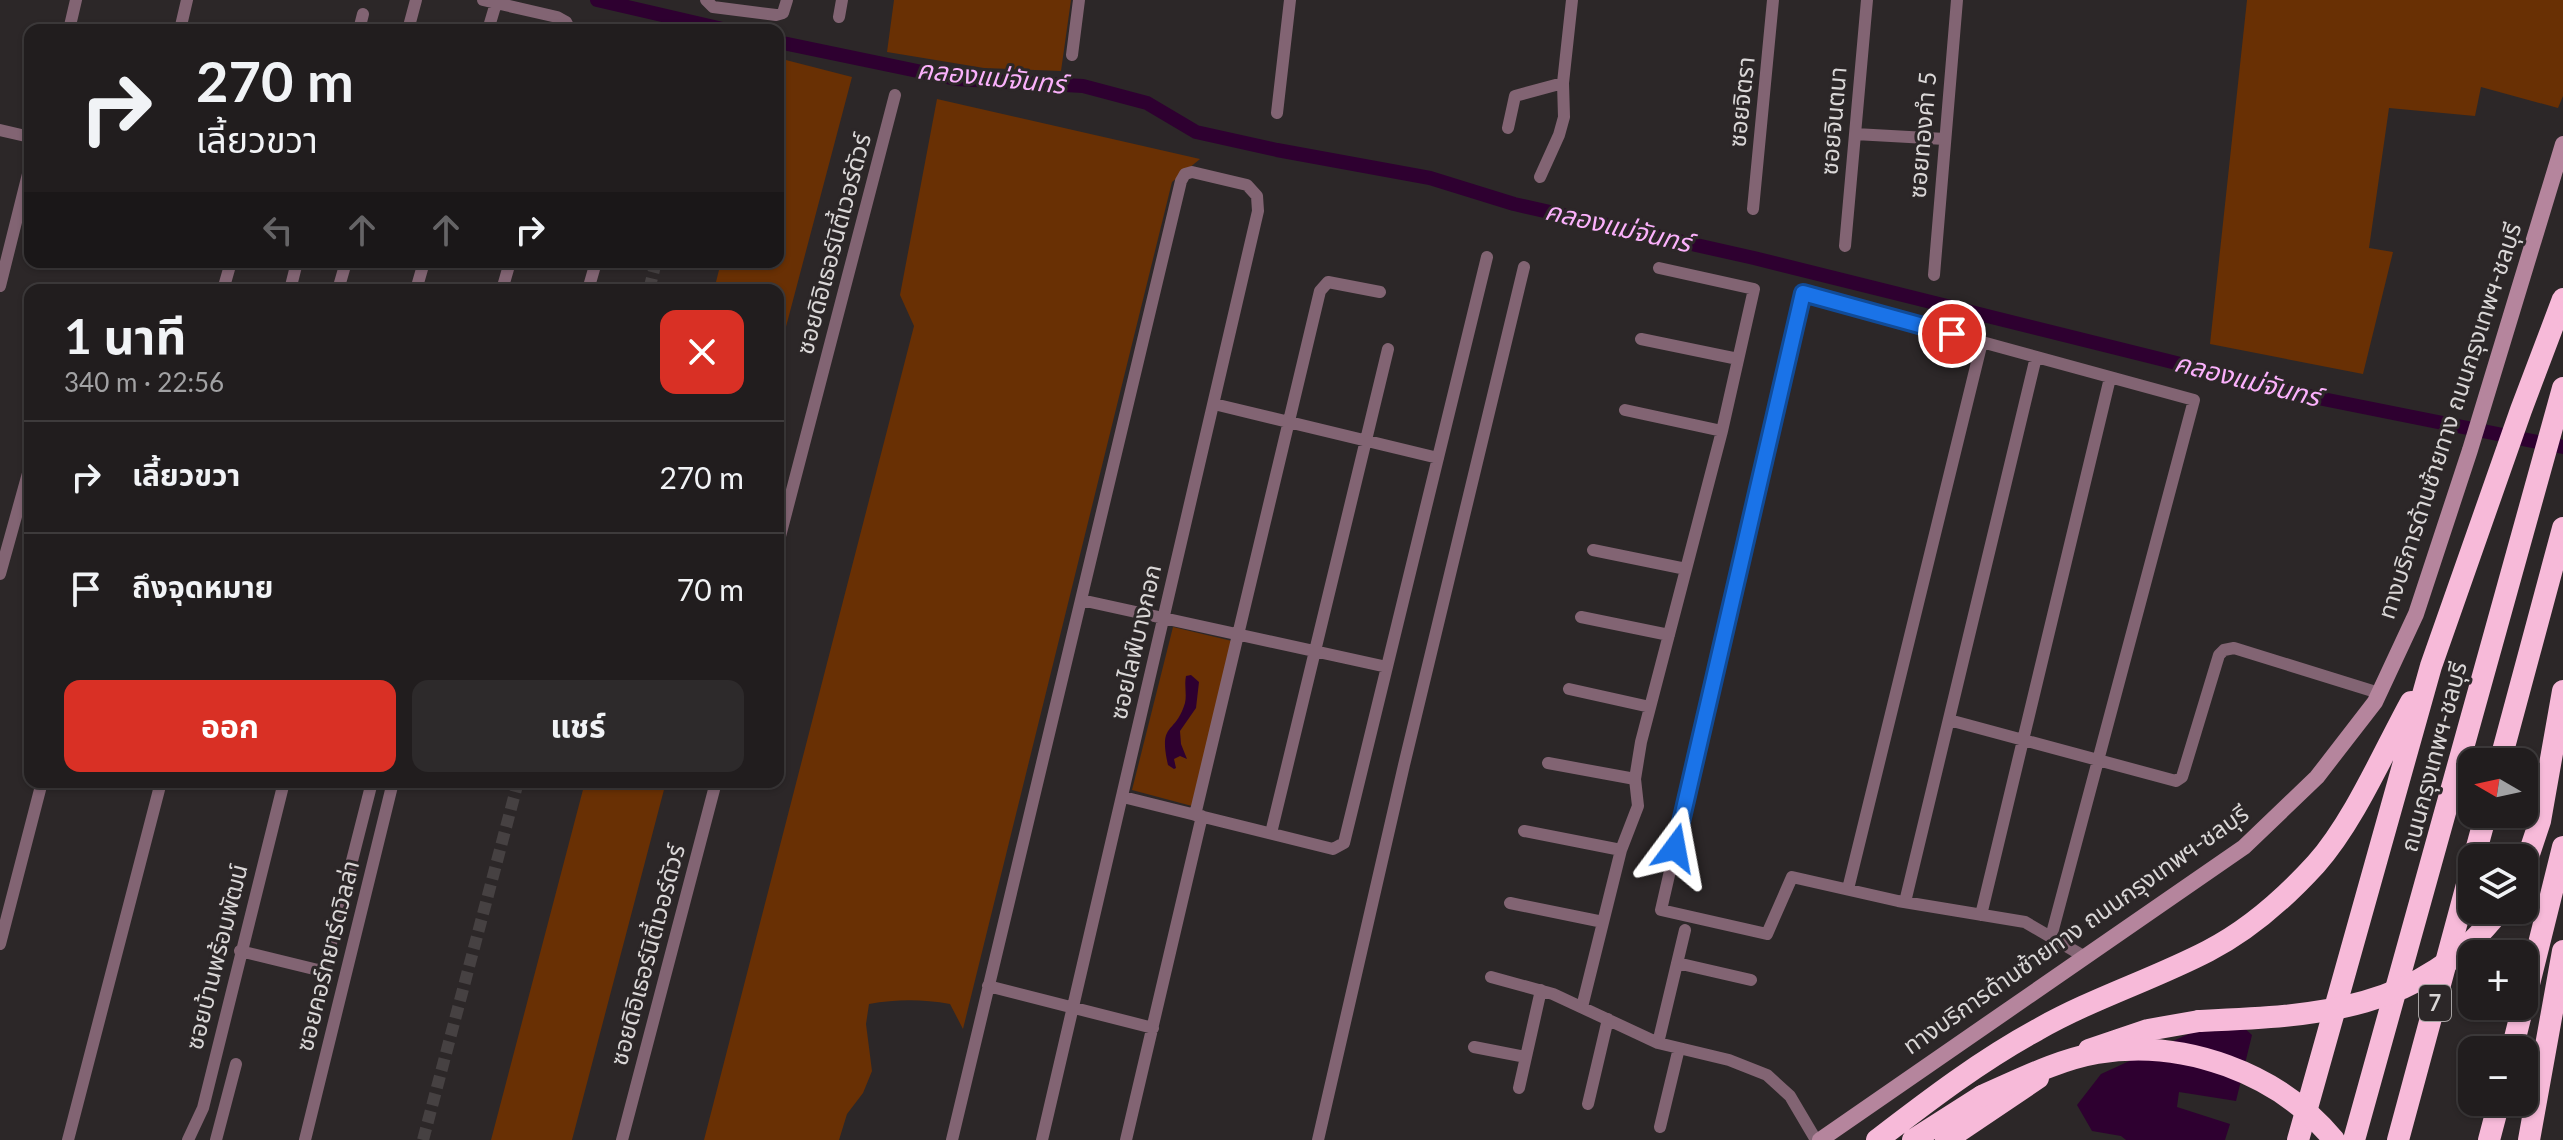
<!DOCTYPE html>
<html lang="th">
<head>
<meta charset="utf-8">
<style>
  body { margin:0; font-family:Lato,"Noto Sans Thai",sans-serif; background:#2d2a2b; color:#f1f3f6; height:100vh; display:flex; flex-direction:column; font-size:30px; white-space:nowrap }
  * { box-sizing:border-box; margin:0 }
  p { font-size:26px; color:#a2a2a4 }
  .icon { flex:none; width:44px; height:44px; fill:none; stroke:currentColor; stroke-width:2; stroke-linecap:round; stroke-linejoin:round }
  .map { position:relative; flex:1; overflow:hidden }
  .side { position:absolute; left:24px; top:284px; width:760px; height:504px; display:flex; flex-direction:column; background:#211d1e; border-radius:16px; box-shadow:0 2px 6px #0004,0 0 0 2px #3e3b3c }
  .side>* { flex:none }
  .guide { position:absolute; left:24px; top:24px; width:760px; height:244px; border-radius:16px; box-shadow:0 2px 6px #0004,0 0 0 2px #3e3b3c; background:#211d1e; color:#f1f3f6; overflow:hidden }
  .needle { width:52px; rotate:279deg }
  .buttons { position:absolute; left:2458px; top:748px; display:grid; gap:16px }
  .buttons a { display:grid; place-items:center; width:80px; height:80px; border-radius:16px; background:#211d1e; box-shadow:0 2px 6px #0004,0 0 0 2px #3e3b3c; font-size:40px }
  .pin { position:absolute; display:grid; place-items:center; width:68px; height:68px; color:#fff; margin:-34px; border:4px solid #fff; border-radius:50%; box-shadow:0 2px 8px #0007 }
  .me { position:absolute; width:88px; margin:-44px; rotate:13deg; stroke-linejoin:round; filter:drop-shadow(0 0 6px #0008) }
  .turn { display:flex; align-items:center; gap:28px; height:168px; padding:0 40px; font-size:36px }
  .turn .icon { width:104px; height:104px; stroke-width:2.5 }
  .turn b { display:block; font-size:56px; line-height:68px }
  .lanes { display:flex; align-items:center; height:76px; padding:0 40px; background:#0003; justify-content:center; gap:40px; direction:ltr }
  .lanes .off { opacity:.35 }
  .round { display:grid; place-items:center; flex:none; width:84px; height:84px; border-radius:16px; background:#2d2a2b }
  .headline { display:flex; align-items:center; justify-content:space-between; height:136px; padding:0 40px }
  h1 { font-size:48px; font-weight:700; line-height:60px }
  .button { display:flex; gap:16px; margin-top:auto; padding:16px 40px }
  .button a { flex:1; height:92px; border-radius:16px; background:#d93025; color:#fff; font-size:32px; font-weight:700; line-height:92px; text-align:center }
  .button a+a { background:#2d2a2b; color:#f1f3f6 }
  ul { padding:0; list-style:none }
  li { display:flex; align-items:center; gap:24px; height:112px; padding:0 40px; border-top:2px solid #3e3b3c }
  li div { flex:1 }
  li b { display:block; font-size:30px }
  li em { font-style:normal }
  .map>svg:first-child { display:block }
  .green { fill:#693004 }
  .water { fill:#2e0030 }
  .lines { fill:none; stroke-linecap:round; stroke-linejoin:round }
  .canal { stroke:#2e0030; stroke-width:14 }
  .minor-tunnel { stroke:#464142; stroke-width:12; stroke-dasharray:12 6; stroke-linecap:butt }
  .minor { stroke:#826473; stroke-width:12 }
  .secondary { stroke:#b5859d; stroke-width:16 }
  .motorway { stroke:#f7bad9; stroke-width:22 }
  .motorway-bridge { stroke:#f7bad9; stroke-width:22 }
  .route-casing { stroke:#114b97; stroke-width:20 }
  .route { stroke:#1a73e8; stroke-width:14 }
  .labels { text-anchor:middle; stroke-width:6; stroke-linejoin:round; paint-order:stroke }
  .shield { fill:#2c2728; stroke:#a6a2a2; stroke-width:2 }
  .shield-label { font-size:22px; font-weight:bold; fill:#dad7d7 }
  .street-label { font-size:24px; fill:#dad7d7; stroke:#2c2728 }
  .water-label { font-size:26px; font-style:italic; fill:#fbb1fc; stroke:#2c2728 }
</style>
</head>
<body>
<div class="map">
<svg width="2563" height="1140" viewBox="0 0 2563 1140">
  <rect width="100%" height="100%" fill="#2c2728"/>
  <path class="green" d="M894 0H1071L1061 71 984 68 887 52Z
    M2247 0H2563V96L2558 108 2481 87 2475 116 2389 108 2369 248 2393 252 2363 374 2210 344Z
    M778 58 852 77 778 357V290H714L721 262H778Z
    M937 99 1200 159 1172 182 963 1029 950 1004C922 999 897 999 869 1004L866 1024 872 1071 863 1093 847 1114 839 1140H704L914 326 900 295Z
    M1173 627 1232 641 1192 806 1132 790Z
    M585 782H666L572 1140H491Z"/>
  <path class="water" d="M1191 675 1199 682 1196 708 1180 731 1181 744 1187 759 1180 756 1174 759 1176 768 1174 769 1168 765C1158 721 1175 736 1185 703 1187 694 1184 685 1186 676Z
    M2230 1015 2252 1035 2236 1101 2179 1092 2177 1107 2230 1124 2225 1140H2126L2121 1136 2092 1131 2077 1105 2101 1074Z"/>
  <g class="lines">
    <path class="canal" d="M597 0 727 30
      M778 42 956 79 1083 86 1147 103 1196 132 1277 150 1430 178 1514 204 1754 258 2313 397 2563 447"/>
    <path class="minor-tunnel" d="M649 290 656 262
      M423 1140 518 782"/>
    <path class="minor" d="M483 0 557 17 566 22 570 30
      M706 0 713 7 776 15 783 13 787 0
      M839 17 842 0
      M69 30 76 0
      M180 30 187 0
      M359 30 363 14
      M408 30 416 0
      M488 30 496 3
      M1072 55 1079 0
      M1277 113 1290 0
      M1508 128 1515 96 1563 83
      M0 130 30 137
      M1855 134 1945 139
      M1540 177 1559 135 1564 117 1563 83 1572 0
      M1753 209 1773 0
      M1845 246 1867 0
      M1934 275 1957 0
      M0 286 30 166
      M223 290 231 262
      M290 290 297 262
      M338 290 346 262
      M416 290 424 262
      M502 290 510 262
      M588 290 596 262
      M1641 339 1738 359
      M1214 404 1438 458
      M1625 410 1722 431
      M778 544 895 95
      M1593 550 1686 569
      M0 574 30 466
      M1081 600 1387 667
      M1581 617 1669 635
      M1569 689 1650 707
      M1949 720 2176 781 2182 777 2219 655 2224 650 2234 648 2379 693
      M1548 763 1635 779
      M1123 797 1333 849 1344 843 1487 257
      M1195 815 1320 291 1328 282 1380 292
      M1524 831 1621 850
      M1271 833 1388 349
      M1848 889 1982 342
      M1905 902 2036 357
      M1510 903 1603 922
      M1981 915 2110 378
      M2051 937 2194 400 1803 293 1661 910 1767 934 1792 877 1898 901 2025 922 2085 957
      M0 944 42 782
      M240 951 318 970 325 967 372 782
      M1677 963 1751 980
      M1491 977 1553 994 1658 1043 1729 1060 1767 1075 1790 1096 1816 1140
      M988 986 1153 1028
      M1582 1007 1621 850 1638 806 1635 779 1641 742 1722 431 1754 289 1659 268
      M1658 1043 1685 930
      M1474 1047 1526 1057
      M1519 1088 1541 990
      M1588 1104 1608 1019
      M1660 1127 1679 1048
      M68 1140 161 782
      M188 1140 203 1108 284 782
      M216 1140 236 1064
      M305 1140 393 782
      M622 1140 716 782
      M952 1140 1181 181 1185 174 1192 172 1247 185 1257 196 1258 211 1042 1140
      M1126 1140 1202 816
      M1318 1140 1404 765 1524 267"/>
    <path class="secondary" d="M1820 1140 2244 847 2317 777 2375 702 2416 614 2470 450 2563 144"/>
    <path class="motorway" d="M2500 762 2563 528
      M2474 858 2486 814
      M2524 869 2540 821 2563 691
      M2524 1004 2563 847
      M2089 1050 2148 1030 2199 1021
      M2512 1050 2523 1006
      M1877 1140C1928 1101 1980 1061 2037 1030 2091 999 2152 980 2208 951 2249 930 2285 898 2316 864 2354 821 2383 753 2411 702
      M1913 1140 1982 1096
      M1946 1140 2038 1078
      M2298 1140 2431 666 2521 410 2563 299
      M2354 1140 2563 388
      M2398 1140 2472 866
      M2489 1140 2499 1102
      M2529 1140 2563 951"/>
    <path class="motorway-bridge" d="M2199 1021C2317 1016 2421 1012 2500 910
      M1982 1096C2019 1080 2057 1060 2097 1053 2183 1038 2279 1073 2334 1140"/>
  </g>
  <g class="lines">
    <defs>
      <path id="route" d="M1675 848 1803 293 1952 334"/>
    </defs>
    <use href="#route" class="route-casing"/>
    <use href="#route" class="route"/>
  </g>
  <g class="labels">
    <rect class="shield" x="2419" y="985" width="32" height="36" rx="6"/>
    <g class="shield-label">
      <text x="2435" y="1011">7</text>
    </g>
    <g class="street-label">
      <text transform="translate(1742 102) rotate(-84)" y="8">ซอยจิตรา</text>
      <text transform="translate(1834 121) rotate(-85)" y="8">ซอยจินตนา</text>
      <text transform="translate(1923 135) rotate(-85)" y="8">ซอยทองคำ 5</text>
      <text transform="translate(834 244) rotate(-75)" y="8">ซอยดิอิเธอร์นิตี้เวอร์ดัวร์</text>
      <text transform="translate(2450 421) rotate(-72)" y="8">ทางบริการด้านซ้ายทาง ถนนกรุงเทพฯ-ชลบุรี</text>
      <text transform="translate(1136 642) rotate(-77)" y="8">ซอยไลฟ์บางกอก</text>
      <text transform="translate(2434 757) rotate(-75)" y="8">ถนนกรุงเทพฯ-ชลบุรี</text>
      <text transform="translate(2076 930) rotate(-35)" y="8">ทางบริการด้านซ้ายทาง ถนนกรุงเทพฯ-ชลบุรี</text>
      <text transform="translate(648 955) rotate(-75)" y="8">ซอยดิอิเธอร์นิตี้เวอร์ดัวร์</text>
      <text transform="translate(328 956) rotate(-76)" y="8">ซอยคอร์ทยาร์ดวิลล่า</text>
      <text transform="translate(217 957) rotate(-76)" y="8">ซอยบ้านพร้อมพัฒน์</text>
    </g>
    <g class="water-label">
      <text transform="translate(991 77) rotate(6)" y="9">คลองแม่จันทร์</text>
      <text transform="translate(1618 227) rotate(13)" y="9">คลองแม่จันทร์</text>
      <text transform="translate(2247 380) rotate(14)" y="9">คลองแม่จันทร์</text>
    </g>
  </g>
</svg>
<div class="buttons">
<a><svg class="needle" viewBox="-14 -14 28 28"><path d="M0-13l5 13h-10z" fill="#e53935"/><path d="M0 13l5-13h-10z" fill="#a2a2a4"/></svg></a>
<a><svg class="icon" aria-label="layers" viewBox="0 0 24 24"><path d="M12 4l9 5-9 5-9-5zM3 14l9 5 9-5"/></svg></a>
<a>+</a>
<a>−</a>
</div>
<div class="pin" style="left:1952px;top:334px;background:#d93025"><svg class="icon" aria-label="arrive" viewBox="0 0 24 24"><path d="M6 21V4h12l-3 4 3 4H6"/></svg></div>
<svg class="me" style="left:1675px;top:848px" viewBox="-20 -20 40 40"><path d="M0-17L14 15 0 8-14 15z" fill="#1a73e8" stroke="#fff" stroke-width="4"/></svg>
<div class="guide">
<div class="turn"><svg class="icon" aria-label="right" viewBox="0 0 24 24"><path d="M7 20v-9h11M14 6l5 5-5 5"/></svg><div><b>270 m</b>เลี้ยวขวา</div></div>
<div class="lanes"><svg class="icon off" aria-label="left" viewBox="0 0 24 24"><path d="M17 20v-9H6M10 6l-5 5 5 5"/></svg><svg class="icon off" aria-label="ahead" viewBox="0 0 24 24"><path d="M12 20V5M6 11l6-6 6 6"/></svg><svg class="icon off" aria-label="ahead" viewBox="0 0 24 24"><path d="M12 20V5M6 11l6-6 6 6"/></svg><svg class="icon" aria-label="right" viewBox="0 0 24 24"><path d="M7 20v-9h11M14 6l5 5-5 5"/></svg></div>
</div>
<section class="side">
<div class="headline"><div><h1>1 นาที</h1><p>340 m · 22:56</p></div><a class="round" style="background:#d93025;color:#fff"><svg class="icon" aria-label="close" viewBox="0 0 24 24"><path d="M6 6l12 12M18 6L6 18"/></svg></a></div>
<ul>
<li><svg class="icon" aria-label="right" viewBox="0 0 24 24"><path d="M7 20v-9h11M14 6l5 5-5 5"/></svg><div><b>เลี้ยวขวา</b></div><em>270 m</em></li>
<li><svg class="icon" aria-label="arrive" viewBox="0 0 24 24"><path d="M6 21V4h12l-3 4 3 4H6"/></svg><div><b>ถึงจุดหมาย</b></div><em>70 m</em></li>
</ul>
<div class="button"><a>ออก</a><a>แชร์</a></div>
</section>
</div>
</body>
</html>
